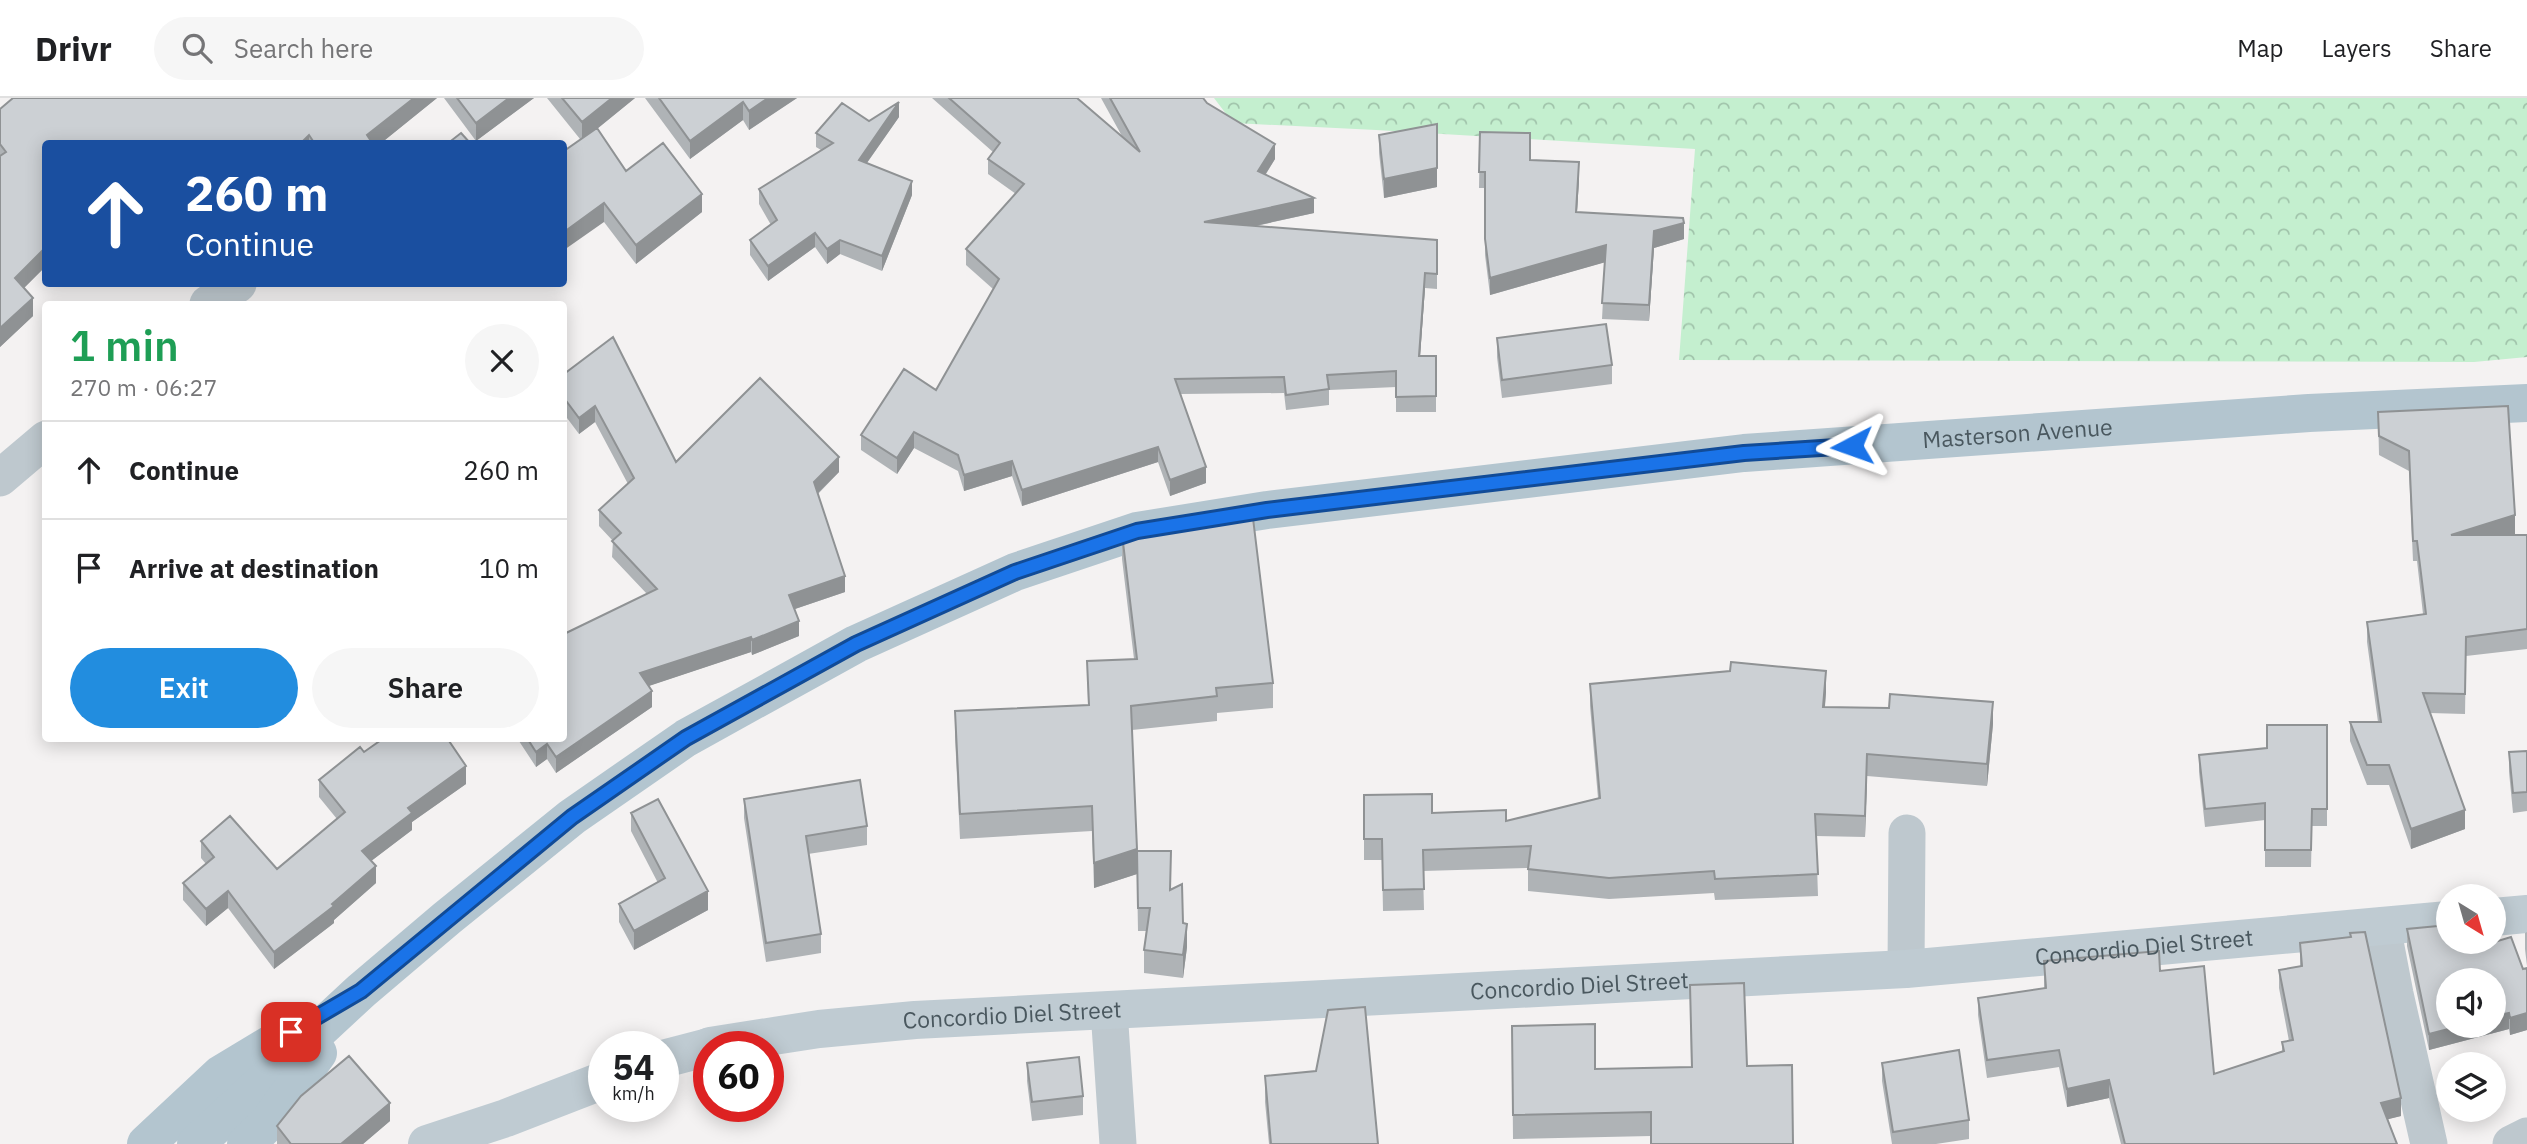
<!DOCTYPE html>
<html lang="en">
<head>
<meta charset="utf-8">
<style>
  body { margin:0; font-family:"IBM Plex Sans",sans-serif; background:#f6f6f6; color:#202124; height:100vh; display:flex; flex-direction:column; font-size:26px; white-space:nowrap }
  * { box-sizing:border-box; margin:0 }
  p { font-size:23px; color:#757577 }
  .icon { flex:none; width:38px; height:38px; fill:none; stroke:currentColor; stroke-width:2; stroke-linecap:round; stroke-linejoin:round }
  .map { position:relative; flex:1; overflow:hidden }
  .side { position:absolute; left:42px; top:203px; width:525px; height:441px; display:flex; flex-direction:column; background:#fff; border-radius:7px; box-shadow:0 4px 18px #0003 }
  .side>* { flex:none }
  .hud { position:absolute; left:42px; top:42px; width:525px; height:147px; border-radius:7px; box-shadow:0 4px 18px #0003; background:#1a4fa0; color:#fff; overflow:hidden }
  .needle { width:46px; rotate:143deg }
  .buttons { position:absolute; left:2436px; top:786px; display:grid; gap:14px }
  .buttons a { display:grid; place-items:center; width:70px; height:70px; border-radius:50%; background:#fff; box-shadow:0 4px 18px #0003; font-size:35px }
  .speed { position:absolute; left:588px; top:933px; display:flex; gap:14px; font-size:35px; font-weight:700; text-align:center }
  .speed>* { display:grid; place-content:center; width:91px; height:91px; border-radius:50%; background:#fff; box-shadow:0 4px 18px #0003; line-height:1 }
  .speed small { font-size:18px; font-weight:400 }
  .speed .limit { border:10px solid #d22; background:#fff; color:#111 }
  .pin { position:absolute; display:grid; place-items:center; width:60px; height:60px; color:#fff; margin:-30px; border-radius:14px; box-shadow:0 4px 10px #0006 }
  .me { position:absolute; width:77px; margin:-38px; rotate:266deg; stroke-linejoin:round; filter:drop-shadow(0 0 5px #0008) }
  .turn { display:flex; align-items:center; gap:24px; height:147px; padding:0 28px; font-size:32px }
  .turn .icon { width:91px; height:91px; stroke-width:2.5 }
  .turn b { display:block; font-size:49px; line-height:60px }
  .round { display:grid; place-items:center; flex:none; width:74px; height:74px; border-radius:37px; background:#f6f6f6 }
  .overview { display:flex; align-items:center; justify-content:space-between; height:119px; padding:0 28px }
  h1 { font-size:42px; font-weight:600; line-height:52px; color:#1e9e55 }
  .primary-button { display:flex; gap:14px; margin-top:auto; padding:14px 28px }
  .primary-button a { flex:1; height:80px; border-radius:42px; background:#228ddf; color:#fff; font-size:28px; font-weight:600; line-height:80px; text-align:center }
  .primary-button a+a { background:#f6f6f6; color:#202124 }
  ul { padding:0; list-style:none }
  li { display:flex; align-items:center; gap:21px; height:98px; padding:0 28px; border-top:2px solid #e0e0e0 }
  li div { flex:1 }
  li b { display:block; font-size:26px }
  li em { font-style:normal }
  header { display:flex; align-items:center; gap:42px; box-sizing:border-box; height:98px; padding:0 35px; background:#fff; border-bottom:2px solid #e0e0e0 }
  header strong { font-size:33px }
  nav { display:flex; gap:38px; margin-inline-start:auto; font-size:24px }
  .search { width:490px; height:63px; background:#f6f6f6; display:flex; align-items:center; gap:18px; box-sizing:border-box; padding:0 24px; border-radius:38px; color:#757577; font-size:26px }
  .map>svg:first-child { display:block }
  .forest { fill:url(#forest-crowns) }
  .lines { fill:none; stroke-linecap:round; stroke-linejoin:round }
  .minor { stroke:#bec8ce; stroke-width:37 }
  .secondary { stroke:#bfcbd2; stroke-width:38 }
  .primary { stroke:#b3c5cf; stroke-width:38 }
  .wall { fill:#afb3b6 }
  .shaded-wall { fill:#8f9294 }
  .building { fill:#ccd0d4; stroke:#8f9294; stroke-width:2 }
  .route-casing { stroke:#114b97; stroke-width:18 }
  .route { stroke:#1a73e8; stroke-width:12 }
  .labels { text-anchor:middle; stroke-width:6; stroke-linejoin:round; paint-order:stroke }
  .street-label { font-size:23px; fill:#4a585f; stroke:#fff }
</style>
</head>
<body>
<header>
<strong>Drivr</strong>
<div class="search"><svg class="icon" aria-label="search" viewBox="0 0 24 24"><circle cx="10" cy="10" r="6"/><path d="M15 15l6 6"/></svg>Search here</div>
<nav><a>Map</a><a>Layers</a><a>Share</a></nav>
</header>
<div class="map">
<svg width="2527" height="1046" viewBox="0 0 2527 1046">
  <defs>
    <pattern id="forest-crowns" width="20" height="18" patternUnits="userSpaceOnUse" patternTransform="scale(1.75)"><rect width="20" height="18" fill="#c4efcf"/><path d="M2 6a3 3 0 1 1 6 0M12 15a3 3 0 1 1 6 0" fill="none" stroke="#a1c4ab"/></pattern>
  </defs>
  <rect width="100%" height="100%" fill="#f4f2f2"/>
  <path class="forest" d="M1214 0H2527V259L2474 264 1679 262 1695 51 1376 32 1233 25Z"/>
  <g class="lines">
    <path class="minor" d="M208 206 238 186
      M0 380 46 341
      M2382 828 2395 896 2429 1046
      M1906 871 1907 735
      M1109 912 1118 1046
      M2511 1046 2527 1038"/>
    <g class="secondary">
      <path d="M2494 819 2527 816"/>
      <path id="s1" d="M710 948 819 931 915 922 1906 871 2448 822"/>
      <path d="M663 961 709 949"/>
      <path d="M427 1046 506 1020 604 982"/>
    </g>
    <g class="primary">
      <path d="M146 1046 221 976 296 931"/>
      <path id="s2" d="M196 1046 361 893 447 820 572 719 686 640 856 546 1015 474 1137 433 1267 412 1744 355 2309 315 2527 305"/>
      <path d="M246 1046 268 1025 318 955"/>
    </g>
  </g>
  <path class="wall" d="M437 0 380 46H46V168L24 190 33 218 0 249V11Z
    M444 0H534L476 43Z
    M547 0H635L597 31 626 73 702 114 636 166 604 124 580 41Z
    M645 0H797L749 32 743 22 690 61Z
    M932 0H1077L1123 40 1101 0H1203L1207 5 1275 61 1266 76 1314 115 1256 128 1437 142V191L1425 190 1420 258H1436V314H1396V289L1329 292V307L1286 312 1284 295 1181 296 1206 385 1170 398 1158 364 1022 408 1012 378 964 393 958 373 914 350 897 376 861 352V337L936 292 993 191 966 167V151L1016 96 988 76V61L993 54Z
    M899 19 867 65 912 97 882 173 840 156 827 166 815 149 768 183 750 157V142L771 127 759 106V91L821 52 816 49V35L869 23Z
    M1437 26V89L1384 100 1379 55V37Z
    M1480 34 1530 62 1579 81 1577 114 1684 141 1654 150 1649 223 1602 221 1605 164 1490 197 1485 157V90H1479Z
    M1497 240 1612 267V286L1502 300 1497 259Z
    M564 276 676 364 839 374 818 396 845 494 795 511 799 538 752 557 751 554 648 588 652 609 556 675 547 661 536 669 517 640H564L647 496 612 459 613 443 599 428V412L628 386 595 324 579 336 564 316Z
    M2378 314 2515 436 2512 437H2527V551L2466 558 2465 616 2430 615 2465 731 2411 751 2389 687H2367L2350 643V624H2378L2367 544V524L2423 516 2417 463H2413L2409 373 2379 357Z
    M1122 436 1273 585V610L1217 615V623L1132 632 1137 753 1171 791 1183 825 1187 849 1183 880 1144 875V852L1146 833H1138L1137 776 1094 790 1092 733 960 741 955 638V613L1088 607 1087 563 1134 561 1122 461Z
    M1590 586 1826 594 1825 609 1993 626 1987 688 1867 678 1865 739 1816 738 1818 798 1715 802 1714 795 1609 801 1528 793V770L1423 773 1424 812 1383 813 1382 762H1364V697L1432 715 1506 723 1598 700 1590 608Z
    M2327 627V728H2312L2311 769H2265V722L2205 729 2199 674V657L2267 650Z
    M2527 653V713L2513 715 2509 674V654Z
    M364 654 466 686 412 724V732L371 763 376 785 334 822V825L274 871 228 810 206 828 183 802V785L206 766 201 760V743L277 771 337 721 319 699V682Z
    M744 701 867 728V747L808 756 821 836V855L766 864 744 720Z
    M631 715 708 812 634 852 619 824V806L658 785 631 733Z
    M2407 831 2488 846 2523 871 2527 870V932L2510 937 2509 931 2429 952 2407 848Z
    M2527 834V868L2525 851V835Z
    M2300 845 2401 1018 2388 1021 2397 1046H2121L2109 1000 2067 1009 2059 969 1987 980 1978 917V900L2044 890V863L2160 873 2214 976 2282 954V944L2289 943 2279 890V872L2300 868Z
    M1690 887 1747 968 1651 1038 1513 1041 1512 928 1595 971 1691 969Z
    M1027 965 1083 998V1017L1032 1023 1027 983Z
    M1882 965 1969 1022V1041L1936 1046H1892L1882 983Z
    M1265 978 1378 1046H1269L1265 1004Z
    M390 1023 363 1046H277V1028Z"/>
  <path class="shaded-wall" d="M414 0H437L380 46H367V37Z
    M509 0H534L476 43V25Z
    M612 0H635L582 43V24Z
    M768 0H797L749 32V13Z
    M743 4V22L690 61V43Z
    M899 4V19L859 76V62Z
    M309 37V46H300Z
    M1275 46V61L1258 88V73Z
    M1579 64V81L1576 130V114Z
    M1437 70V89L1384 100V81Z
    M912 83V97L882 173V158Z
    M702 96V114L636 166V147Z
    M1314 100V115L1204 139V124Z
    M604 105V124L564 152V134Z
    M1684 125V141L1654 150 1649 223V207L1654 133Z
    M815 135V149L768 183V168Z
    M840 142V156L827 166V151Z
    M1606 147V164L1490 197V180Z
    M46 149V168L15 199V180Z
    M1425 175V190L1419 273V258Z
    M33 200V218L0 249V230Z
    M595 308V324L579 336V320Z
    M914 334V350L897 376V360Z
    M1158 349V364L1022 408V392Z
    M839 359V374L814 399V384Z
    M1012 363V378L964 393V377Z
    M1206 369V385L1170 398V382Z
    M2515 417V436L2451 457V437Z
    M845 478V494L789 513V497Z
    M799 523V538L752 557V542Z
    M751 539V554L640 591V575Z
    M1826 573V594L1823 630V609Z
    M652 593V609L556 675V659Z
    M1993 604V626L1987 688V666Z
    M547 646V661L536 669V654Z
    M1867 656V678L1865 739V718Z
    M466 668V686L412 724V732L362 770V753L408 710Z
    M2465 712V731L2411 751V731Z
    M1137 751V776L1094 790V765Z
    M376 768V785L334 822V825L274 871V854Z
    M228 793V810L206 828V811Z
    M708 793V812L634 852V833Z
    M1187 826V849L1183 880V857Z
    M2509 915V931L2429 952V936L2460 928H2494V918Z
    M2527 915V932L2510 937V920Z
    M2109 982V1000L2067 1009V991Z
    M2401 1000V1018L2381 1023V1005Z
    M390 1005V1023L363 1046H341Z"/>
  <path class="building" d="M13 0H414L367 37 371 43 367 46H315L309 37 300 46H46V149L15 180 33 200 0 230V58L6 54 0 46V11Z
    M457 0H509L476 25Z
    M562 0H612L582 24Z
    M659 0H768L749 13 743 4 690 43Z
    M949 0H1077L1140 54 1110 0H1203L1207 5 1275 46 1258 73 1314 100 1204 124 1437 142V176L1425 175 1419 258H1436V298L1396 299V273L1327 277 1329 291 1286 297 1284 279 1175 281 1206 369 1170 382 1158 349 1022 392 1012 363 964 377 958 357 914 334 897 360 861 337 904 271 936 292 999 181 966 151 1024 86 988 61 1000 45Z
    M899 4 859 62 912 83 882 158 840 142 827 151 815 135 768 168 750 142 777 122 759 91 833 45 816 35 842 5 869 23Z
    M1437 26V70L1384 81 1379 37Z
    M597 30 626 73 663 45 702 96 636 147 604 105 564 134V53Z
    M1480 34 1530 35V62L1579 64 1576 114 1683 120 1684 125 1654 133 1649 207 1602 205 1606 147 1490 180 1485 141V74H1479Z
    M461 35 471 46H447Z
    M1606 226 1612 267 1502 282 1497 240Z
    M613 239 676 364 760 280 839 359 814 384 845 478 789 497 799 523 752 542 751 539 640 575 652 593 556 659 547 646 536 654 527 640H564V536L657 491 612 443 621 435 599 412 634 380 595 308 579 320 564 300V276Z
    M2508 308 2515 417 2451 437H2527V531L2466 539 2465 596 2423 595 2465 712 2411 731 2389 667H2367L2350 624H2381L2367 524 2426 516 2417 443H2413L2409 353 2379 338 2378 314Z
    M1252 412 1273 585 1216 590 1217 598 1131 608 1137 751 1094 765 1092 708 960 716 955 613 1089 607 1087 563 1137 561 1122 436 1142 429Z
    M1731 564 1826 573 1823 609 1889 610 1890 596 1993 604 1987 666 1867 656 1865 718 1815 716 1818 776 1715 781 1714 773 1609 780 1528 771 1531 748 1423 752 1424 791 1383 792 1382 741H1364V697L1432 696V715L1506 712V723L1600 700 1590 586 1730 573Z
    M2267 627H2327V711H2312L2311 752H2265V705L2205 711 2199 657 2267 650Z
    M384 640H447L466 668 408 710 412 715 362 753 376 768 332 806 334 808 274 854 228 793 206 811 183 785 214 759 201 743 230 718 277 771 345 714 319 682 360 649 364 654Z
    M2527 653V694L2513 695 2509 654Z
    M860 682 867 728 806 738 821 836 766 845 744 701Z
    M658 701 708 793 634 833 619 806 665 780 631 715Z
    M1137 753H1171L1170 792 1182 786 1183 825 1187 826 1183 857 1144 852 1150 810H1138Z
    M2448 827V844H2488V846L2511 839 2523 871 2527 870V915L2510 920 2509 915 2494 918V882H2448V928H2460L2429 936 2407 831Z
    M2365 834 2401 1000 2381 1005 2397 1046H2125L2109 982 2067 991 2059 952 1987 962 1978 900 2046 890 2044 863 2159 853 2160 873 2204 868 2214 976 2284 953 2282 944 2293 942 2279 872 2302 868 2300 845 2351 839 2350 835Z
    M1744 885 1747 968 1792 967 1793 1046H1651V1014L1513 1017 1512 928 1595 926V971L1692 969 1690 887Z
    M1365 909 1378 1046H1271L1265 978 1316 973 1328 912Z
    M1959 952 1969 1022 1893 1034 1882 965Z
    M349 958 390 1005 341 1046H291L277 1028 301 998Z
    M1079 959 1083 998 1032 1004 1027 965Z"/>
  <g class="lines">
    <defs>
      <path id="route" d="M291 934 361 893 572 719 686 640 856 546 1015 474 1137 433 1267 412 1744 355 1852 348"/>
    </defs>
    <use href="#route" class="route-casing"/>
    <use href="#route" class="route"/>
  </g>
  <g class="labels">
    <g class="street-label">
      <text dy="8" stroke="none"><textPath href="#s2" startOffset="2021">Masterson Avenue</textPath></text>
      <text dy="8" stroke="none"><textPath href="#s1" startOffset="1438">Concordio Diel Street</textPath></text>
      <text dy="8" stroke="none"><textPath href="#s1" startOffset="872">Concordio Diel Street</textPath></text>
      <text dy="8" stroke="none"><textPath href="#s1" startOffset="304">Concordio Diel Street</textPath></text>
    </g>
  </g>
</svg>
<div class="buttons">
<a><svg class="needle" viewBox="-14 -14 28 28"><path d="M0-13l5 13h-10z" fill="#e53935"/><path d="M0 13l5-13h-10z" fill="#757577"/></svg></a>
<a><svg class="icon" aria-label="sound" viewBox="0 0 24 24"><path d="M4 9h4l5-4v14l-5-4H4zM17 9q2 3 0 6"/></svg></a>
<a><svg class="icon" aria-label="layers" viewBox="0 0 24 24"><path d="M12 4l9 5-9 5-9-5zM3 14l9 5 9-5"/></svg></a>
</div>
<div class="speed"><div>54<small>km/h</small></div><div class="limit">60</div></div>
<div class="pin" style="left:291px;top:934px;background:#d93025"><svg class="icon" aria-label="arrive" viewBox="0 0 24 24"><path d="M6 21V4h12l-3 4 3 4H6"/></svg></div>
<svg class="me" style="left:1852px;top:348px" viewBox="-20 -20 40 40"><path d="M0-17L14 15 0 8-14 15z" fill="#1a73e8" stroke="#fff" stroke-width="4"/></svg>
<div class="hud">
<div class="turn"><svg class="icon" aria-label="ahead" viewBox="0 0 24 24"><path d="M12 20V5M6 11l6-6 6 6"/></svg><div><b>260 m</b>Continue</div></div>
</div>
<section class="side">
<div class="overview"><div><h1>1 min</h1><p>270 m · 06:27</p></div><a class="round"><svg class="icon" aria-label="close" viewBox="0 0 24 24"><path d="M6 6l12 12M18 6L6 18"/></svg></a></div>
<ul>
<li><svg class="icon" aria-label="ahead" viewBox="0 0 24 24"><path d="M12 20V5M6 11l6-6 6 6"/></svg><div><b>Continue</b></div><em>260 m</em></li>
<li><svg class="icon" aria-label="arrive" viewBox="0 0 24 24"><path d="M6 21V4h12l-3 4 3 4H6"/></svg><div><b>Arrive at destination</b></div><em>10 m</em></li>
</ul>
<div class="primary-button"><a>Exit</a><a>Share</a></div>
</section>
</div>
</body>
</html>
